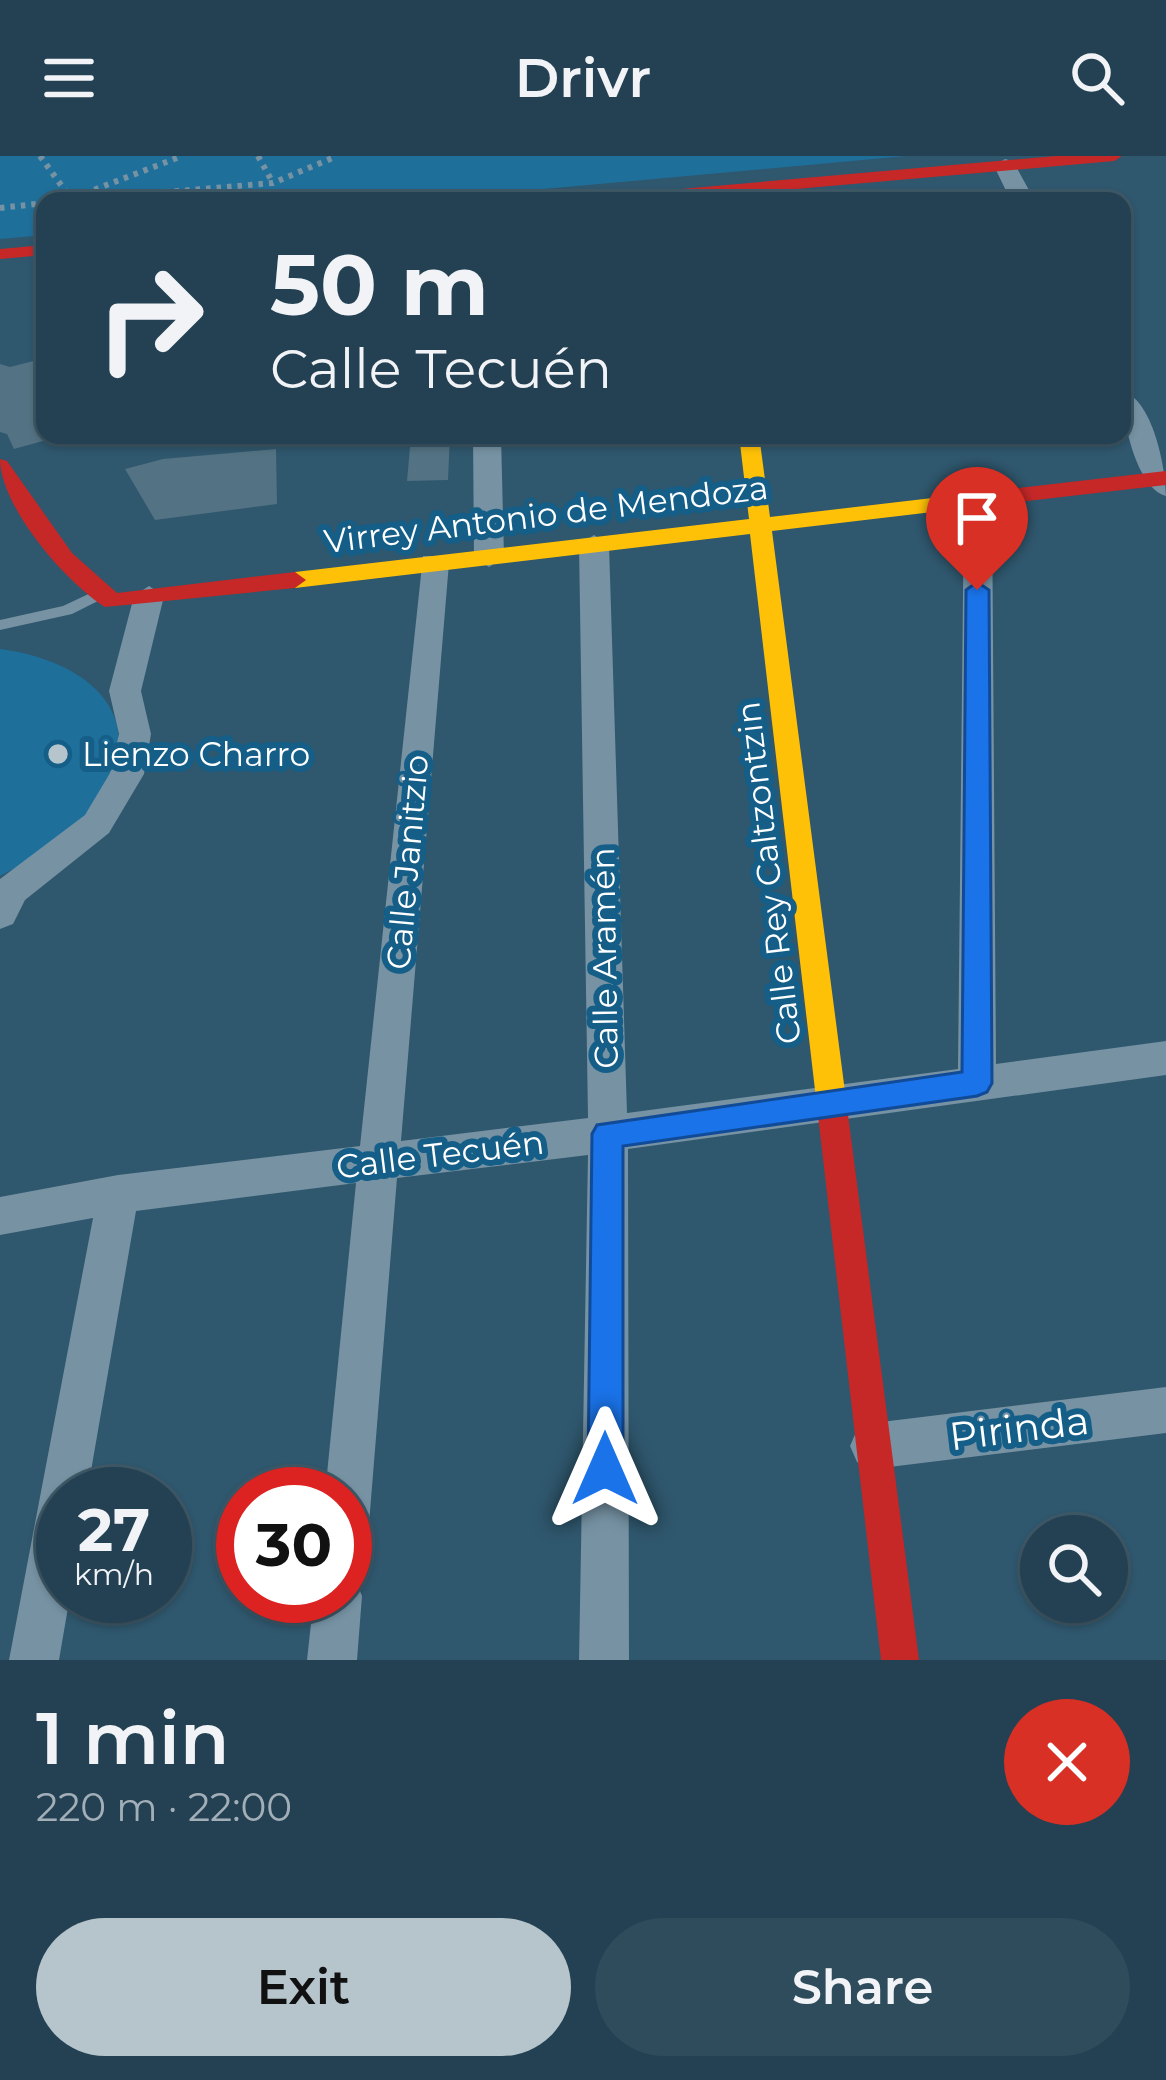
<!DOCTYPE html>
<html lang="en">
<head>
<meta charset="utf-8">
<style>
  body { margin:0; font-family:Montserrat,sans-serif; background:#2f4c5c; color:#f1f3f6; height:100vh; display:flex; flex-direction:column; font-size:45px; white-space:nowrap }
  * { box-sizing:border-box; margin:0 }
  p { font-size:39px; color:#a3afb8 }
  .icon { flex:none; width:66px; height:66px; fill:none; stroke:currentColor; stroke-width:2; stroke-linecap:round; stroke-linejoin:round }
  .map { position:relative; height:1504px; overflow:hidden }
  .details { display:flex; flex-direction:column; background:#234152; flex:1 }
  .details>* { flex:none }
  .top-card { position:absolute; left:36px; top:36px; width:1095px; height:252px; border-radius:24px; box-shadow:0 3px 9px #0004,0 0 0 3px #405a69; background:#234152; color:#f1f3f6; overflow:hidden }
  .tools { position:absolute; left:1020px; top:1359px; display:grid; gap:24px }
  .tools a { display:grid; place-items:center; width:108px; height:108px; border-radius:50%; background:#234152; box-shadow:0 3px 9px #0004,0 0 0 3px #405a69; font-size:60px }
  .speed { position:absolute; left:36px; top:1311px; display:flex; gap:24px; font-size:60px; font-weight:700; text-align:center }
  .speed>* { display:grid; place-content:center; width:156px; height:156px; border-radius:50%; background:#234152; box-shadow:0 3px 9px #0004,0 0 0 3px #405a69; line-height:1 }
  .speed small { font-size:30px; font-weight:400 }
  .speed .limit { border:18px solid #d22; background:#fff; color:#111 }
  .pin { position:absolute; display:grid; place-items:center; width:102px; height:102px; color:#fff; margin:-123px -51px; border-radius:50% 50% 50% 0; rotate:-45deg; box-shadow:0 0 12px #0007 }
  .pin .icon { rotate:45deg }
  .me { position:absolute; width:132px; margin:-66px; rotate:0deg; stroke-linejoin:round; filter:drop-shadow(0 0 9px #0008) }
  .turn { display:flex; align-items:center; gap:42px; height:252px; padding:0 36px; font-size:54px }
  .turn .icon { width:156px; height:156px; stroke-width:2.5 }
  .turn b { display:block; font-size:84px; line-height:102px }
  .round { display:grid; place-items:center; flex:none; width:126px; height:126px; border-radius:63px; background:#2f4c5c }
  .summary { display:flex; align-items:center; justify-content:space-between; height:204px; padding:0 36px }
  h1 { font-size:72px; font-weight:600; line-height:90px }
  .primary-button { display:flex; gap:24px; margin-top:auto; padding:24px 36px }
  .primary-button a { flex:1; height:138px; border-radius:72px; background:#b6c4cc; color:#111; font-size:48px; font-weight:600; line-height:138px; text-align:center }
  .primary-button a+a { background:#2f4c5c; color:#f1f3f6 }
  header { display:flex; justify-content:space-between; align-items:center; height:156px; padding:0 36px; background:#234152; font-size:54px; font-weight:600 }
  .map>svg:first-child { display:block }
  .green { fill:#1f6f9b }
  .building { fill:#537283 }
  .lines { fill:none; stroke-linecap:round; stroke-linejoin:round }
  .path { stroke:#7692a3; stroke-width:6; stroke-dasharray:4.5 6; stroke-linecap:butt }
  .lane { fill:#7692a3; fill-rule:evenodd }
  .street { fill:#7692a3; fill-rule:evenodd }
  .slow { fill:#ffc107; fill-rule:evenodd }
  .jam { fill:#c62828; fill-rule:evenodd }
  .route { fill:#1a73e8; stroke:#114b97; stroke-width:3 }
  .poi-dot { fill:#b6c4cc; stroke:#145e88; stroke-width:4.5 }
  .labels { text-anchor:middle; stroke-width:12; stroke-linejoin:round; paint-order:stroke }
  .street-label { font-size:33px; fill:#fff; stroke:#145e88 }
  .poi-label { font-size:33px; fill:#fff; stroke:#145e88; text-anchor:start }
  .near-street-label { font-size:39px; fill:#fff; stroke:#145e88 }
</style>
</head>
<body>
<header><svg class="icon" aria-label="menu" viewBox="0 0 24 24"><path d="M4 6h16M4 12h16M4 18h16"/></svg>Drivr<svg class="icon" aria-label="search" viewBox="0 0 24 24"><circle cx="10" cy="10" r="6"/><path d="M15 15l6 6"/></svg></header>
<div class="map">
<svg width="1166" height="1504" viewBox="0 0 1166 1504">
  <rect width="100%" height="100%" fill="#2f576d"/>
  <path class="green" d="M0 0H906L413 45H45V79L0 83Z
    M0 493C92 505 160 565 90 656 67 686 33 703 0 720Z"/>
  <path class="building" d="M45 202V279L61 280 14 293 7 278 0 276V208L10 211Z
    M411 279H450L448 324 407 325Z
    M276 293 277 348 155 364 125 313 163 303Z"/>
  <g class="lines">
    <path class="path" d="M40 0 72 44 273 27 337 0
      M258 0 273 27
      M65 45 182 0
      M0 52 45 47"/>
    <path class="lane" d="M97 434 102 435V443L72 458 0 474V464L63 450Z"/>
    <path class="street" d="M1005 3 1013 5 1035 45H1011L994 10Z
      M1122 235C1153 243 1166 313 1166 340 1136 332 1122 262 1122 235Z
      M473 279H501L504 401 489 411 474 401Z
      M978 335 992 344 996 908 1166 885V919L628 993 629 1504H579L588 999 397 1022 369 1368 362 1385 345 1392V1338H325L356 1027 136 1055 87 1338H63V1440H70L59 1504H9L93 1062 0 1079V1041L118 1019 360 990 423 400H445L449 407 401 985 588 962 579 389 594 379 609 389 627 957 958 913 964 344Z
      M149 430 164 440 141 535 151 578 144 618 109 677 25 744 13 768 0 773V723L85 659 110 617 119 578 109 535 134 440Z
      M1166 1231V1277L873 1313 857 1306 850 1290 857 1274 873 1267Z
      M345 1419 355 1423 362 1440 357 1504H307L314 1440H345Z"/>
    <path class="slow" d="M739 279H759L770 361 958 339 969 346 958 353 772 375 847 951 842 960 832 964 822 960 817 951 750 378 295 432 284 424 295 416 749 363Z"/>
    <path class="jam" d="M1056 0H1122L1114 5 661 45H592L601 40Z
      M45 89V99L0 103V93Z
      M0 303 7 305 72 397 117 437 295 416 306 424 295 432 105 451C65 426 0 350 0 303Z
      M1166 315V329L958 353 947 346 958 339Z
      M832 938 842 942 847 951 919 1504H881L817 951 822 942Z"/>
  </g>
  <path class="route" d="M977 426 989 434 992 927 987 936 977 940 623 990V1313L618 1325 605 1330 593 1325 588 1313 592 978 597 969 962 916 966 434Z"/>
  <circle class="poi-dot" cx="58" cy="598" r="12"/>
  <g class="labels">
    <g class="street-label">
      <text transform="translate(546 358) rotate(-7)" y="12">Virrey Antonio de Mendoza</text>
      <text transform="translate(407 706) rotate(-85)" y="12">Calle Janitzio</text>
      <text transform="translate(768 717) rotate(-97)" y="12">Calle Rey Caltzontzin</text>
      <text transform="translate(604 802) rotate(-91)" y="12">Calle Aramén</text>
      <text transform="translate(440 998) rotate(-7)" y="12">Calle Tecuén</text>
    </g>
    <g class="poi-label">
      <text x="82" y="610">Lienzo Charro</text>
    </g>
    <g class="near-street-label">
      <text transform="translate(1019 1272) rotate(-7)" y="14">Pirinda</text>
    </g>
  </g>
</svg>
<div class="tools">
<a><svg class="icon" aria-label="search" viewBox="0 0 24 24"><circle cx="10" cy="10" r="6"/><path d="M15 15l6 6"/></svg></a>
</div>
<div class="speed"><div>27<small>km/h</small></div><div class="limit">30</div></div>
<div class="pin" style="left:977px;top:434px;background:#d93025"><svg class="icon" aria-label="arrive" viewBox="0 0 24 24"><path d="M6 21V4h12l-3 4 3 4H6"/></svg></div>
<svg class="me" style="left:605px;top:1313px" viewBox="-20 -20 40 40"><path d="M0-17L14 15 0 8-14 15z" fill="#1a73e8" stroke="#fff" stroke-width="4"/></svg>
<div class="top-card">
<div class="turn"><svg class="icon" aria-label="right" viewBox="0 0 24 24"><path d="M7 20v-9h11M14 6l5 5-5 5"/></svg><div><b>50 m</b>Calle Tecuén</div></div>
</div>
</div>
<section class="details">
<div class="summary"><div><h1>1 min</h1><p>220 m · 22:00</p></div><a class="round" style="background:#d93025;color:#fff"><svg class="icon" aria-label="close" viewBox="0 0 24 24"><path d="M6 6l12 12M18 6L6 18"/></svg></a></div>
<div class="primary-button"><a>Exit</a><a>Share</a></div>
</section>
</body>
</html>
